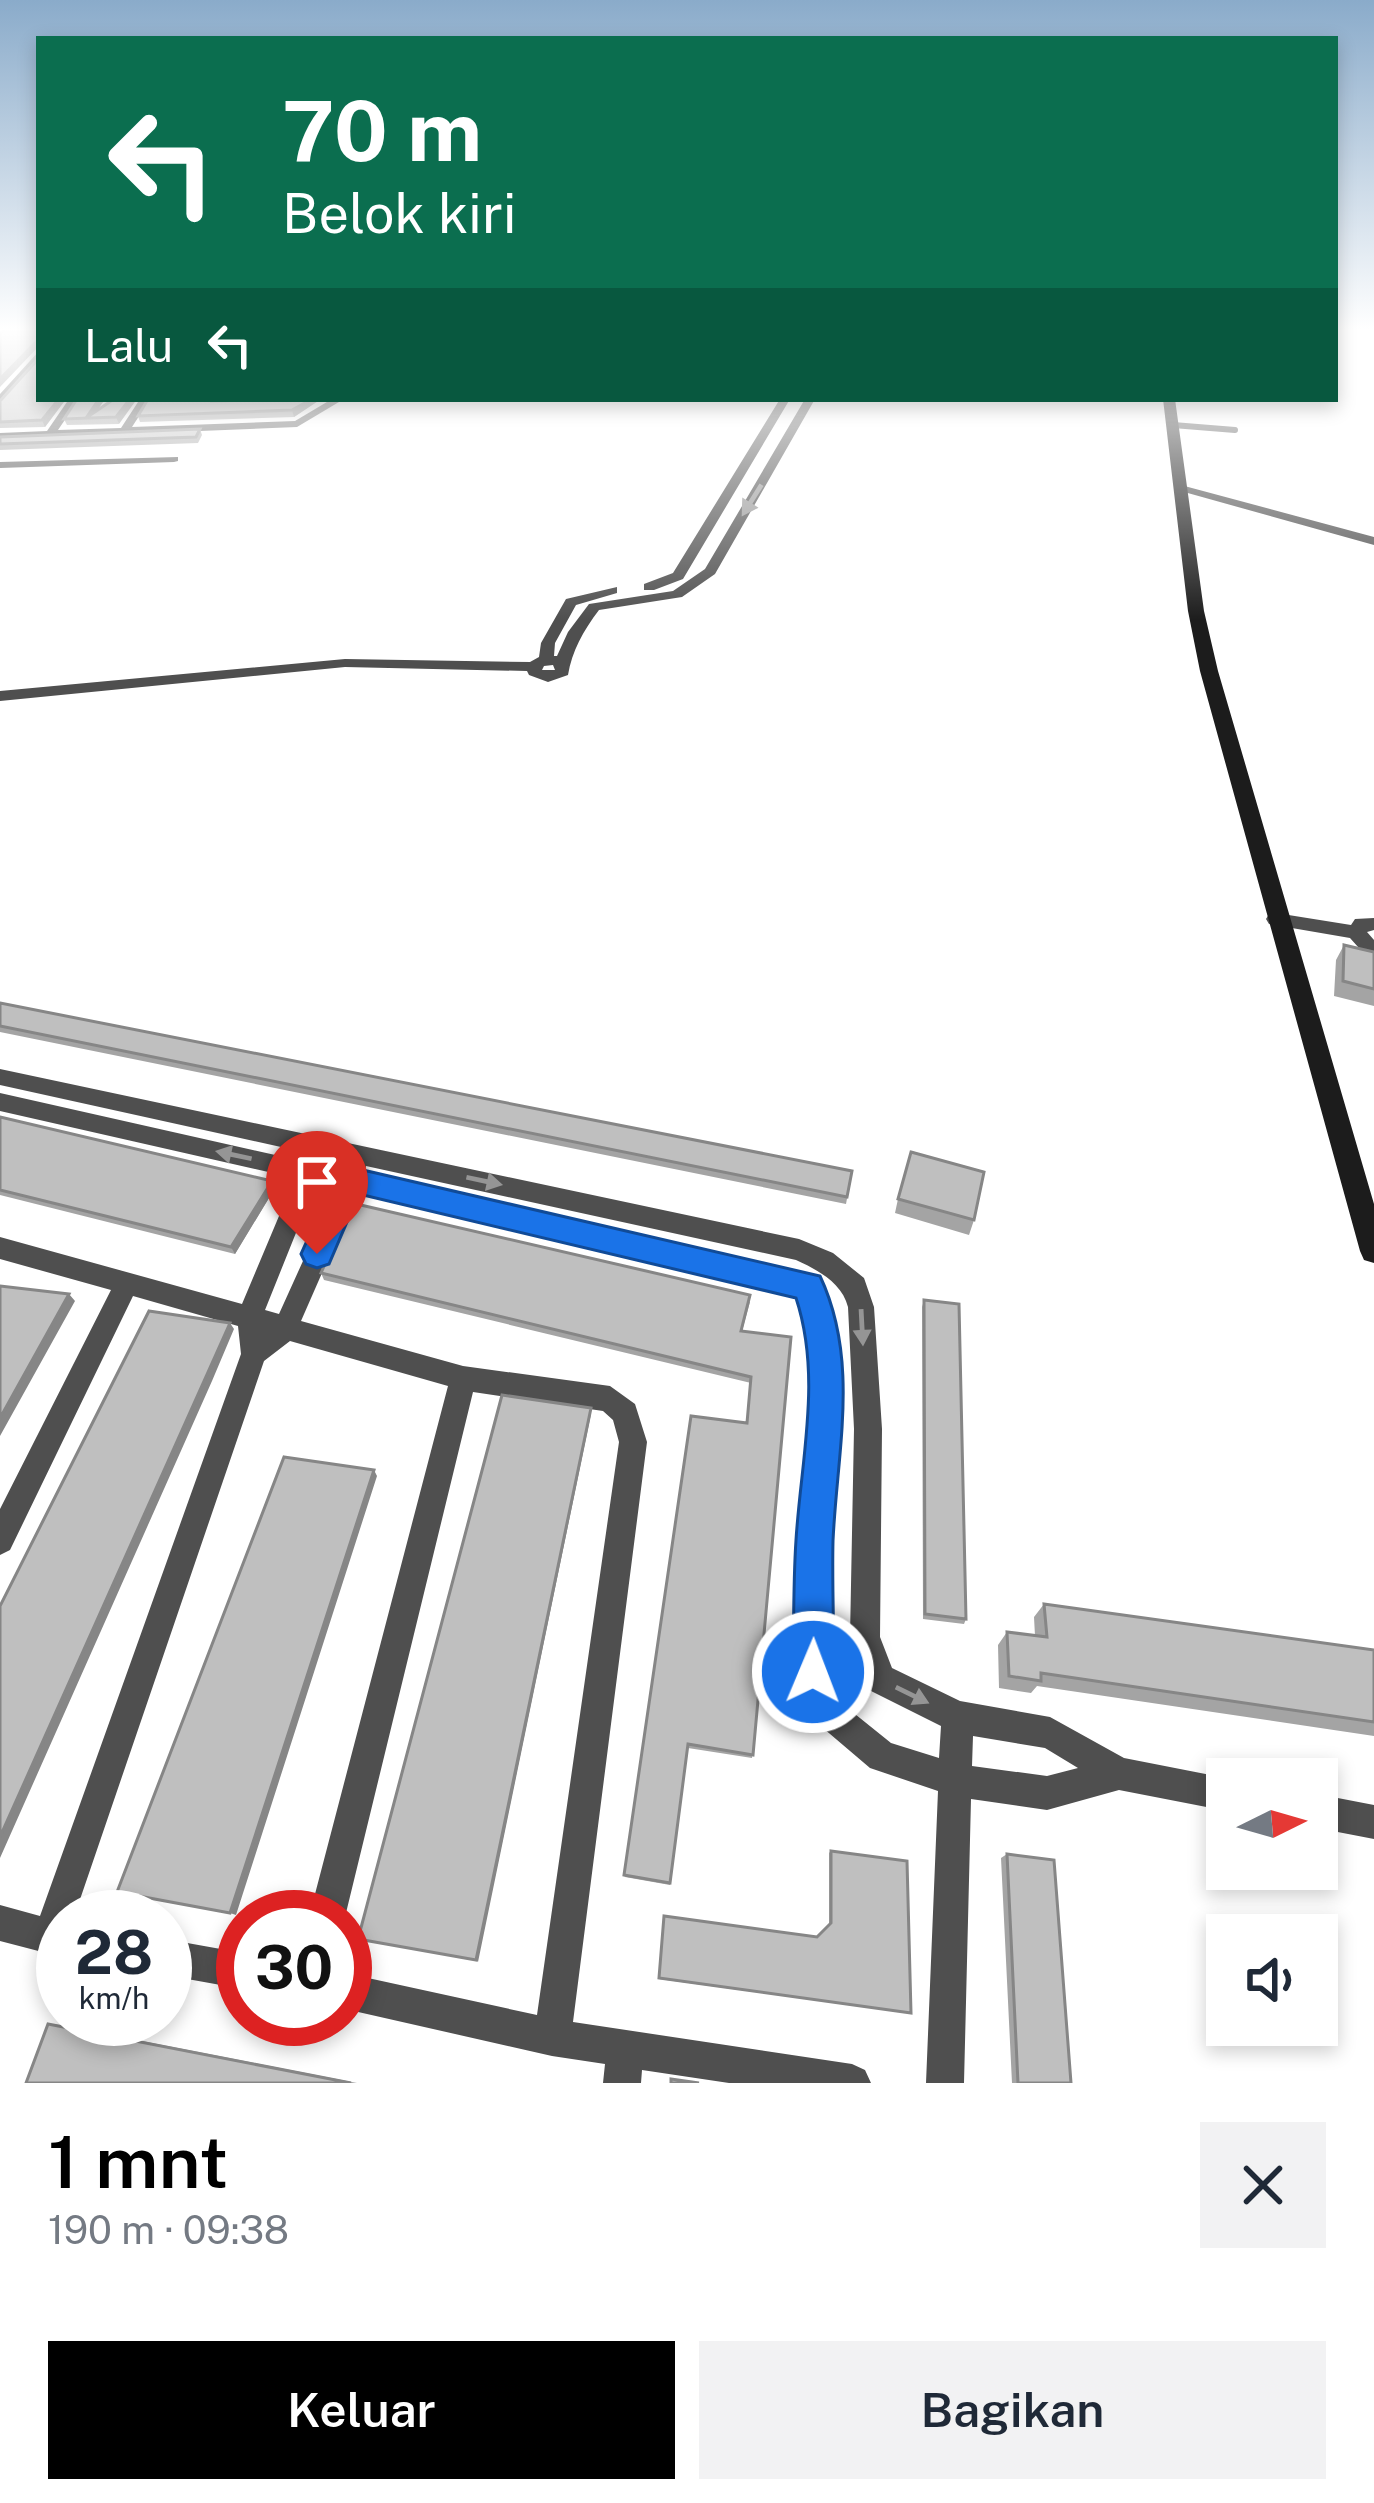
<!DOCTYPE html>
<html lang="id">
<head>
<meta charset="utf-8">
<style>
  body { margin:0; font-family:"Public Sans",sans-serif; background:#f2f2f3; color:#1f2937; height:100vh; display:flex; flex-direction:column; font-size:45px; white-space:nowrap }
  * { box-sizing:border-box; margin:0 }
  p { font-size:39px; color:#747a83 }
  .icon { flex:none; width:66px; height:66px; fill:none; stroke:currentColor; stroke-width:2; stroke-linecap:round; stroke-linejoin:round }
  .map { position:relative; height:2083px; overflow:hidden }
  .drawer { display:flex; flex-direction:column; background:#fff; flex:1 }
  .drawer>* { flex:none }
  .guide { position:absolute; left:36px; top:36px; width:1302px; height:366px; border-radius:0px; box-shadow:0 6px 18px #0003; background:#0b6e4f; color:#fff; overflow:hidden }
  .needle { width:78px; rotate:85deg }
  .controls { position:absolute; left:1206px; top:1758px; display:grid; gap:24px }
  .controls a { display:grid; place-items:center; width:132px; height:132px; border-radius:0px; background:#fff; box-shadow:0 6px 18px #0003; font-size:60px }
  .speed { position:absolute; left:36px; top:1890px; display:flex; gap:24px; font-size:60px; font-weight:700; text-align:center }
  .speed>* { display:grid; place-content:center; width:156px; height:156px; border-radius:50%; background:#fff; box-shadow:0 6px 18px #0003; line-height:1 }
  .speed small { font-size:30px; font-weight:400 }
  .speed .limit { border:18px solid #d22; background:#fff; color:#111 }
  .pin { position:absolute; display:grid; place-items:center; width:102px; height:102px; color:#fff; margin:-123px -51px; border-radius:50% 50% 50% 0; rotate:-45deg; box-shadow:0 0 12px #0007 }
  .pin .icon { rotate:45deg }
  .me { position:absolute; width:132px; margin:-66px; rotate:1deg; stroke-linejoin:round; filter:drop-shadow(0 0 9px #0008) }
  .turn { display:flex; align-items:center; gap:42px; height:252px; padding:0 48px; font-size:54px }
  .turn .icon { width:156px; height:156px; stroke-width:2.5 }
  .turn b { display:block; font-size:84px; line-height:102px }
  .then { display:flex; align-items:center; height:114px; padding:0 48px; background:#0003; gap:24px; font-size:45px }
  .round { display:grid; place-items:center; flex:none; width:126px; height:126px; border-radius:0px; background:#f2f2f3 }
  .headline { display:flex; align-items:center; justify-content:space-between; height:204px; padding:0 48px }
  h1 { font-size:72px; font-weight:600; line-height:90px; color:#000 }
  .button { display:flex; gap:24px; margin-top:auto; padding:24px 48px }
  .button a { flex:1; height:138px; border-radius:0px; background:#000; color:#fff; font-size:48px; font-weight:600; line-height:138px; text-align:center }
  .button a+a { background:#f2f2f3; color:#1f2937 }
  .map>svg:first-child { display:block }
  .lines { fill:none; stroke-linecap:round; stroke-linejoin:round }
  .lane { stroke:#4f4f4f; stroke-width:6 }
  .street { fill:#4f4f4f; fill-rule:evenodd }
  .secondary { fill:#1c1c1c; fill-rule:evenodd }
  .wall { fill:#a4a4a4 }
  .shaded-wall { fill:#868686 }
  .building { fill:#bfbfbf; stroke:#868686; stroke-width:3 }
  .oneway { fill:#959595 }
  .route { fill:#1a73e8; stroke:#114b97; stroke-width:3 }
</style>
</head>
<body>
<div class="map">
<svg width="1374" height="2083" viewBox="0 0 1374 2083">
  <rect width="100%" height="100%" fill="#fff"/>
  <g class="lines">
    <path class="lane" d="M1173 425 1235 430"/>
    <path class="street" d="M39 351V360L0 404V394Z
      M69 399H79L58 430 121 428 140 399H150L132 427 295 421 332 399H344L297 427 0 439V433L47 431Z
      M267 399 262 402 215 403 210 400Z
      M401 399H412L407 402Z
      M780 399H790L683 579 654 590H644V584L673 573Z
      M805 399H815L715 574 682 597 599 610C583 631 572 651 568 675L548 682 529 675 527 671 345 667 0 701V691L345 659 530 662 539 657 541 643 566 599 617 587V593L576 605 555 643 554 656H557L568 632 589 604 673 591 705 569ZM553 665 555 670H542L544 666Z
      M178 457V461L174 462 0 468V462Z
      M1177 484 1374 537V545L1177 490Z
      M1276 913 1351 925 1355 919 1374 918V930L1367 932 1374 940V959L1367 957 1350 938 1269 924 1266 919 1269 914Z
      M0 1069 799 1239 833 1253 864 1278 874 1307 882 1429 880 1637 892 1668 960 1701 1050 1717 1124 1758 1231 1779H1227V1811L1119 1790 1047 1810 971 1799 964 2083H926L938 1791 870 1768 823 1728 797 1672 800 1542 815 1390 811 1330 799 1295 357 1193 301 1321 463 1366 610 1386 635 1404 647 1442 573 2022 852 2064 865 2070 871 2083H729L642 2070 641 2083H603L605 2064 552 2056 345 2009V1973L537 2015 619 1442 613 1420 603 1411 473 1392 345 1917H309L448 1386 290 1341 264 1361 74 1917H63V1949L50 1954 0 1941V1905L40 1916 241 1354 238 1326 133 1296 10 1550 0 1555V1509L111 1290 0 1259V1237L242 1304 295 1178 0 1111V1093L302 1161 308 1153 0 1085ZM324 1156 348 1162 343 1170 323 1166ZM366 1166 796 1260C818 1270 842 1283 848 1307L854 1429 850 1637 869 1690 941 1726 939 1758 891 1743 845 1706 829 1671 830 1542 841 1390 837 1330 818 1278 364 1175ZM316 1183 336 1188 279 1314 265 1310ZM973 1736 1045 1748 1078 1768 1047 1776 972 1766Z
      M1317 1794 1374 1805V1839L1317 1828Z
      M165 1939 243 1953V1989L165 1975Z"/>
    <path class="secondary" d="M1163 399H1175L1204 611 1218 671 1374 1204V1263L1364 1260 1360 1251 1200 671 1188 611Z"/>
  </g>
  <path class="wall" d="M39 399H66L45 427 0 428V401Z
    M77 399H105L97 410 114 399 119 424 67 425 64 419Z
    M262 399H321L294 417 140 422 138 416 211 401Z
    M200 429 202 435 198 443 0 450V437Z
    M1344 945 1374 952V1006L1334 996 1336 960Z
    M0 1003 852 1171 846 1204 0 1032Z
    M0 1117 275 1188 235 1254 0 1195Z
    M898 1199 974 1220 969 1235 895 1213Z
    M321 1273 750 1302 742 1331 791 1337 752 1758 688 1748 670 1885 625 1877 624 1875 747 1423 751 1383 324 1280Z
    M924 1300 966 1619 964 1624 923 1619 922 1307Z
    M1044 1604 1374 1650V1736L1037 1686 1031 1693 999 1688 998 1645 1007 1632 1035 1636 1034 1617Z
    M831 1851 911 2013 659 1979 664 1916 817 1937 829 1925V1853Z
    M1007 1854 1071 2083H1012L1001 1858Z
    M48 2024 60 2025 357 2083H26Z"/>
  <path class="shaded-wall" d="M37 341 39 346 0 387V379Z
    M59 399H66L45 427 42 420Z
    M99 399H105L92 418H86Z
    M130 399H137L119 424 116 417Z
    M312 399H321L294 417 292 410Z
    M272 1181 275 1188 235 1254 231 1247Z
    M69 1294 75 1301 0 1436V1418Z
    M230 1323 234 1329 212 1381 0 1858V1837Z
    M591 1408V1414L478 1962 476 1960Z
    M374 1470 377 1476 236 1915 230 1913Z"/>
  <path class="building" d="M5 329H39V343L37 341 0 379V334Z
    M39 358V399H59L42 420 0 422V401Z
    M77 399H99L86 418 114 399H130L116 417 64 419Z
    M148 399H209L211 401 312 399 292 410 138 416Z
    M200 429 196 437 0 444V437Z
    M1344 945 1374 952V989L1343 981Z
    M0 1003 852 1171 847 1197 0 1026Z
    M0 1117 272 1181 231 1247 0 1190Z
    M911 1152 984 1172 974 1220 898 1199Z
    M352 1203 750 1295 741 1331 791 1337 753 1755 688 1744 670 1883 624 1875 691 1416 747 1423 751 1377 321 1273Z
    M0 1286 69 1294 0 1418Z
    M924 1300 959 1304 966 1619 925 1614Z
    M149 1311 230 1323 0 1837V1606Z
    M502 1395 591 1408 476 1960 358 1939Z
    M284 1457 374 1470 230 1913 117 1892Z
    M1044 1604 1374 1650V1722L1041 1673V1681L1009 1676 1007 1632 1047 1637Z
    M831 1851 907 1861 911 2013 659 1978 664 1916 817 1937 831 1923Z
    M1007 1854 1054 1860 1071 2083H1018Z
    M48 2024 351 2083H26Z
    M671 2079 699 2083H671Z"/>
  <defs><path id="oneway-solid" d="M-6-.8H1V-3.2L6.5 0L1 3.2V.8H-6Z" transform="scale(3)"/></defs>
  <g class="oneway">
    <use href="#oneway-solid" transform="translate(752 500) rotate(122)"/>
    <use href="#oneway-solid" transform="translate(234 1155) rotate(-168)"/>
    <use href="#oneway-solid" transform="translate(484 1181) rotate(12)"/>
    <use href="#oneway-solid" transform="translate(862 1327) rotate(87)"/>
    <use href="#oneway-solid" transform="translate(912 1695) rotate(26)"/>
  </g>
  <linearGradient id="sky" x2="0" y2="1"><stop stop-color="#8aabca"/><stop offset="0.53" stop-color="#fff"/><stop offset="1" stop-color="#fff" stop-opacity="0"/></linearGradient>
  <rect width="1374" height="621" fill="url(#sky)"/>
  <path class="route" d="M350 1167 820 1276C860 1361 837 1451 833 1541 832 1585 834 1628 834 1672L828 1686 813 1692 799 1686 793 1672C794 1628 793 1584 796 1540 801 1459 822 1377 796 1298L359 1194 329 1264 317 1268 306 1264 301 1254 335 1179 339 1171Z"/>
</svg>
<div class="controls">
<a><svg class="needle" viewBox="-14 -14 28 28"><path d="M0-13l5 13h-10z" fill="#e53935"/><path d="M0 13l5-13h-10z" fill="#747a83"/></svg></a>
<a><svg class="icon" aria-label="sound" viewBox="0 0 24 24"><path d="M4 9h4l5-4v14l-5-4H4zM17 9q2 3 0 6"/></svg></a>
</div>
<div class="speed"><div>28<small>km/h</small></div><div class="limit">30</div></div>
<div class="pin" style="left:317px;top:1254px;background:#d93025"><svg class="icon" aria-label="arrive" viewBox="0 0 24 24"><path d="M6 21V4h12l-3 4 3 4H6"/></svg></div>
<svg class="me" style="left:813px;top:1672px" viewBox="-20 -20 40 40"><circle r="17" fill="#1a73e8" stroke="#fff" stroke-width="3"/><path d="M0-11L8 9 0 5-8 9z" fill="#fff"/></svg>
<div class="guide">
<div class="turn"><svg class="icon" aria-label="left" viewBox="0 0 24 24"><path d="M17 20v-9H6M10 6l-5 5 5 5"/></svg><div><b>70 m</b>Belok kiri</div></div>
<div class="then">Lalu<svg class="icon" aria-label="left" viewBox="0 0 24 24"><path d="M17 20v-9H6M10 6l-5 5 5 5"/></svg></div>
</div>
</div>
<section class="drawer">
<div class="headline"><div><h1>1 mnt</h1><p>190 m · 09:38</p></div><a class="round"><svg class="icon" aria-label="close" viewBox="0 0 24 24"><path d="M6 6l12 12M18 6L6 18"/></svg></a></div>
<div class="button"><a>Keluar</a><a>Bagikan</a></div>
</section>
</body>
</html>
